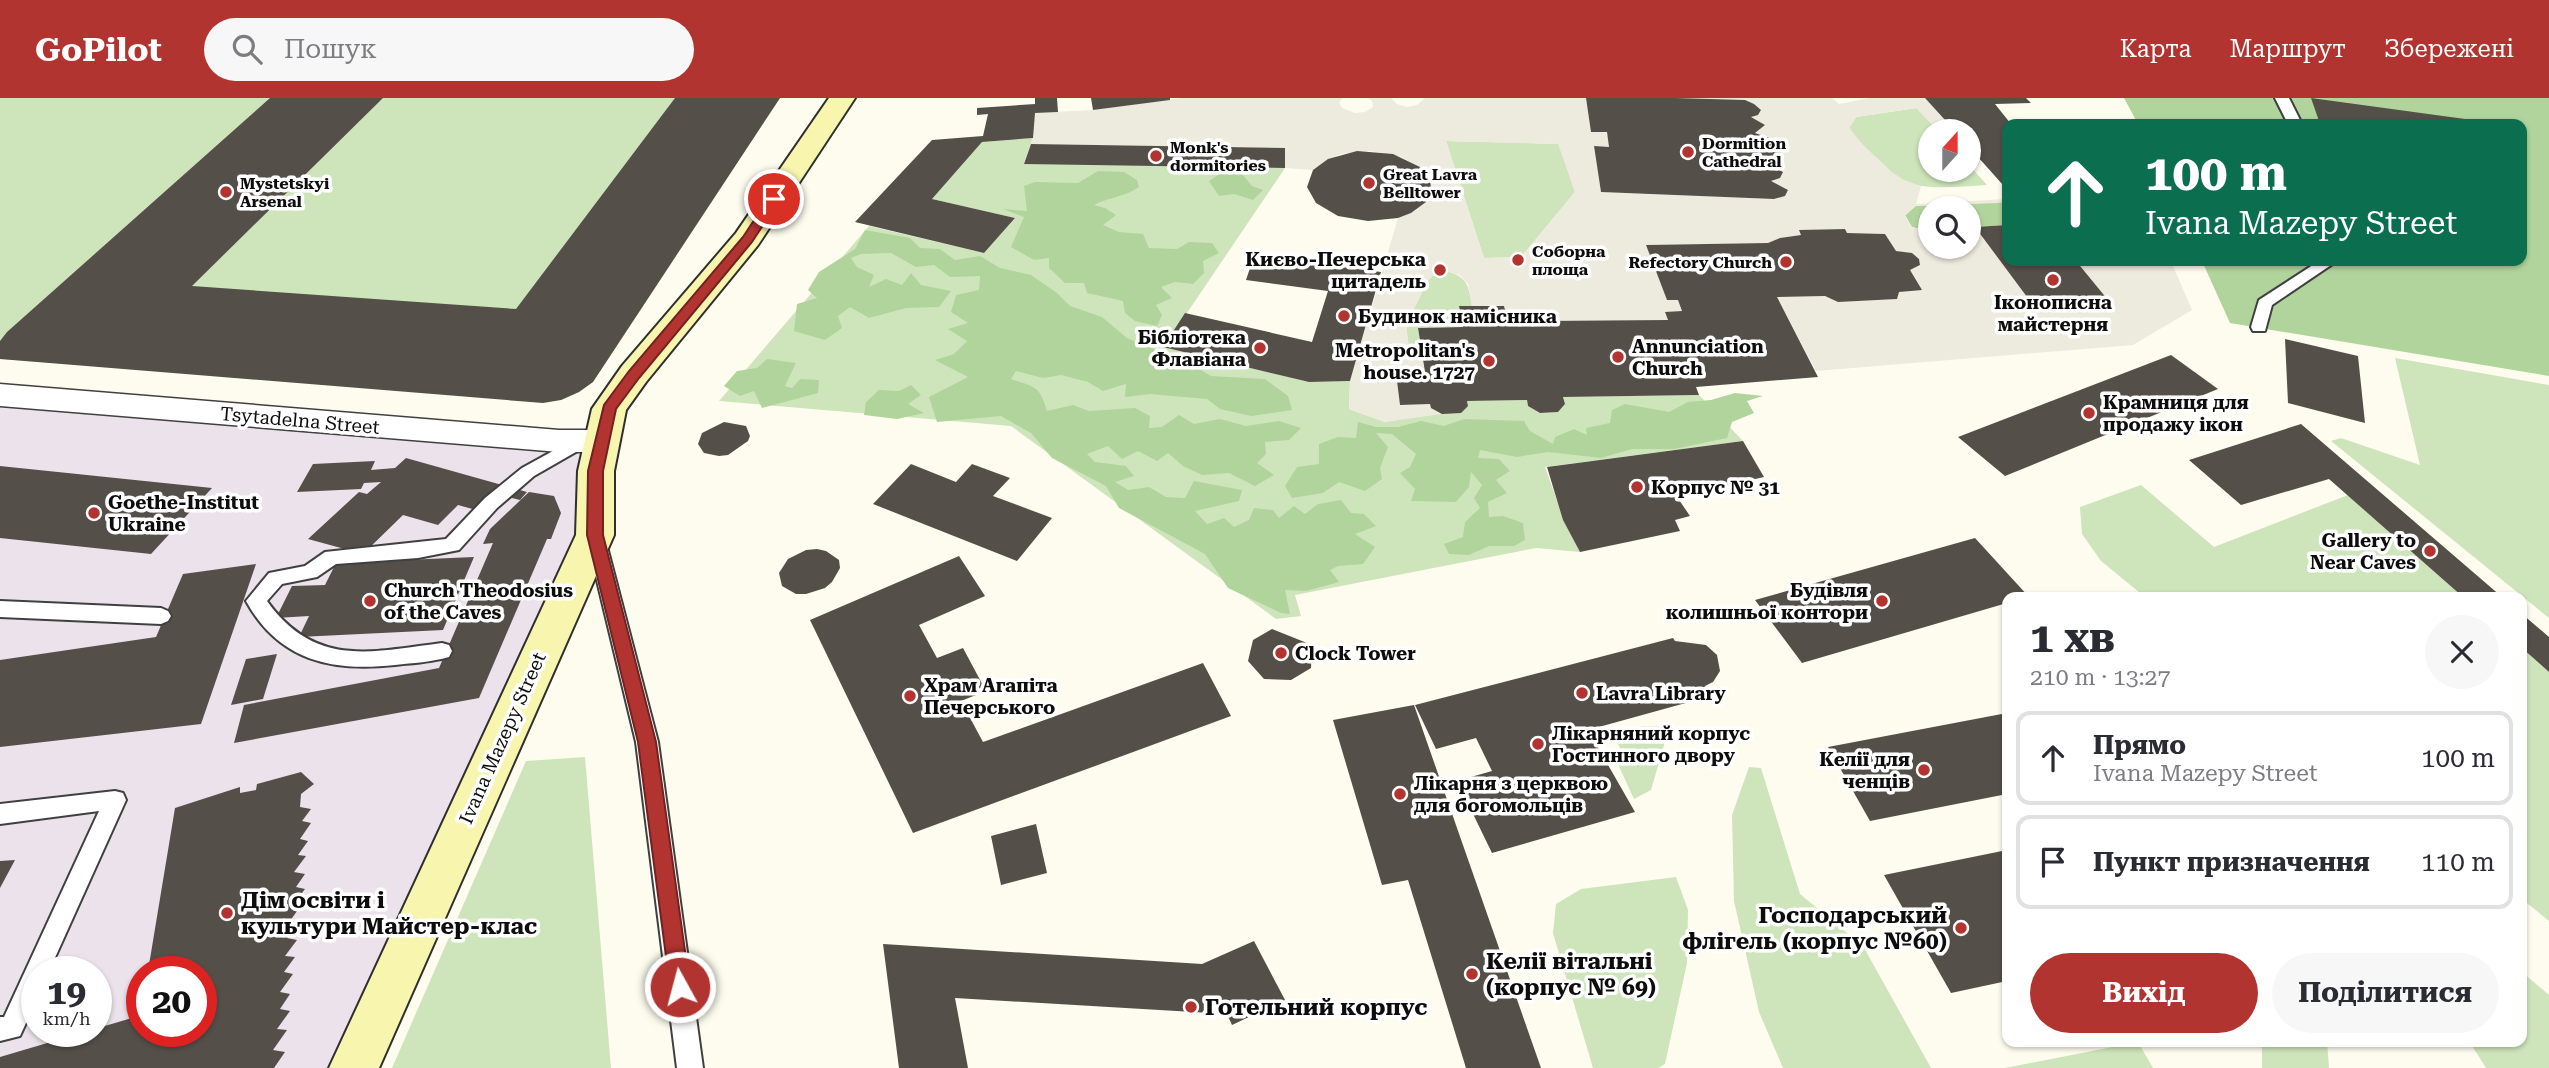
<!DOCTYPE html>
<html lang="uk">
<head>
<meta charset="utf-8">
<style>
  body { margin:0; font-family:"Roboto Serif",serif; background:#f7f7f7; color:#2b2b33; height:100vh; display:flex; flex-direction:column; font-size:26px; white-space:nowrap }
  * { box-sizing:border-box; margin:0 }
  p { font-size:23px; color:#7c7c81 }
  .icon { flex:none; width:38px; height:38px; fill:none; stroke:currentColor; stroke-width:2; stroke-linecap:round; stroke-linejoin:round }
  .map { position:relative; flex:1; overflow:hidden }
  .panel { position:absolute; left:2002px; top:494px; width:525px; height:455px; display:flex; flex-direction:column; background:#fff; border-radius:14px; box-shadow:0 2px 5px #0004 }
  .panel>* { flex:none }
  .hud { position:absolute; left:2002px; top:21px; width:525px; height:147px; border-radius:14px; box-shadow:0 2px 5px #0004; background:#0b6e4f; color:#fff; overflow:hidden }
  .needle { width:46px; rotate:21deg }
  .fabs { position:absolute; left:1918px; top:21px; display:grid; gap:14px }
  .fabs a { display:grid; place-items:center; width:63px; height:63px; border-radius:50%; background:#fff; box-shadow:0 2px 5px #0004; font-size:35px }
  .speed { position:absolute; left:21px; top:858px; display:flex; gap:14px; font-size:35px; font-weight:700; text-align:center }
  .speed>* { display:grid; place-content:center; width:91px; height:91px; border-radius:50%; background:#fff; box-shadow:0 2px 5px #0004; line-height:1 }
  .speed small { font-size:18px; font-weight:400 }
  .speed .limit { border:10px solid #d22; background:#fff; color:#111 }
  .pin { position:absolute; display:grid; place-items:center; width:60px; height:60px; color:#fff; margin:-30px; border:4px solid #fff; border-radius:50%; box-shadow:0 2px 7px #0007 }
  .me { position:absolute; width:77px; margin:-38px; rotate:353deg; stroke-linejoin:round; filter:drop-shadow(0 0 5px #0008) }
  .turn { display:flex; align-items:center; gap:24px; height:147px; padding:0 28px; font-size:32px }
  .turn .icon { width:91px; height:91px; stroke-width:2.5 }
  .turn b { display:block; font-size:49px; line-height:60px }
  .round { display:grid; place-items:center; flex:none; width:74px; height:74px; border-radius:37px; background:#f7f7f7 }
  .head { display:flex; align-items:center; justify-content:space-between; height:119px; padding:0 28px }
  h1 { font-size:42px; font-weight:700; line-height:52px }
  .cta { display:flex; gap:14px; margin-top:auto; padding:14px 28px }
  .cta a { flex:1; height:80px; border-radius:42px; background:#b13431; color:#fff; font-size:28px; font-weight:700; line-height:80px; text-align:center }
  .cta a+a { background:#f7f7f7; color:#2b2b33 }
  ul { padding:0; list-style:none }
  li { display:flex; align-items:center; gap:21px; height:94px; margin:0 14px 10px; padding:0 14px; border:4px solid #e1e1e2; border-radius:14px }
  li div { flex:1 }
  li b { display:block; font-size:26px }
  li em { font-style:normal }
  header { display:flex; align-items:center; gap:42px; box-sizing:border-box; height:98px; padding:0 35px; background:#b13431; color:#fff }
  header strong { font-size:33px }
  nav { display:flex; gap:38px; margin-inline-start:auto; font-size:24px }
  .search { width:490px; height:63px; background:#f7f7f7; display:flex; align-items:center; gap:18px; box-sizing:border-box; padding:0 24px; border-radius:38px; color:#7c7c81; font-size:26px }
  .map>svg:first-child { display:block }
  .industrial { fill:#ebe2eb; fill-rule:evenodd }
  .green { fill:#cee5bb }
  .forest { fill:#b1d49c }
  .plaza { fill:#edeade; fill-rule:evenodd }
  .building { fill:#554f4a }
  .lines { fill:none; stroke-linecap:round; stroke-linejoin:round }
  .service-casing { stroke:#404040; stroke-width:4 }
  .minor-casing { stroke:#404040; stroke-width:3 }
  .secondary-casing { stroke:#2f2f2f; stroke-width:4 }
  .service { fill:#fff; fill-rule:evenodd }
  .minor { fill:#fff; fill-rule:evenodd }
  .secondary { fill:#f8f5af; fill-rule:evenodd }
  .route { fill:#b13431; stroke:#732220; stroke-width:2 }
  .poi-dot { fill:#b13431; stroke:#fff; stroke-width:2.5 }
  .labels { text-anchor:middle; stroke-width:7; stroke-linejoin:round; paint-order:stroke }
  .far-poi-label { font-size:16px; font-weight:bold; fill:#0d0d0d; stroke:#fff; text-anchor:start }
  .poi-label { font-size:19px; font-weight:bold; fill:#0d0d0d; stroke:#fff; text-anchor:start }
  .street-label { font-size:19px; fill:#0d0d0d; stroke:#fff }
  .near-poi-label { font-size:23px; font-weight:bold; fill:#0d0d0d; stroke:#fff; text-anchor:start }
</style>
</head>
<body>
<header>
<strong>GoPilot</strong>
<div class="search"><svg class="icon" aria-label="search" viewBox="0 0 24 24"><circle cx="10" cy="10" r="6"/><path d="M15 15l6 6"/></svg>Пошук</div>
<nav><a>Карта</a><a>Маршрут</a><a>Збережені</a></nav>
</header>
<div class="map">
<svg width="2549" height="970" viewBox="0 0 2549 970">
  <rect width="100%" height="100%" fill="#fefcee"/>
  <path class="industrial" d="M0 297 600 343 595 437 354 970H0ZM37 873H96V933H37ZM142 873H201V933H142Z"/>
  <path class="green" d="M0 0H780L593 284 579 294 561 302 0 261Z
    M1917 10 1938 33H1930V72H1969V67L1987 87C1966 88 1942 91 1921 88 1893 84 1865 51 1849 30L1856 19Z
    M1033 40 1024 65 1285 70 1164 249 1309 284 1350 283 1349 311 1385 324 1468 308 1467 303 1527 302 1528 308 1540 315 1558 314 1565 306 1563 299 1699 297 1743 343 1545 369 1565 425 1580 454 1536 450 1295 497 1301 518 1276 521 1011 328 719 303 869 128 984 155 1015 120 932 101 982 44Z
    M1446 43 1559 46 1575 94 1521 159 1484 160Z
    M1449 174C1468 179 1469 190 1472 208L1459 209 1463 229 1418 230 1421 252 1409 251 1406 227 1428 182 1435 176Z
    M2395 260 2549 287V520L2331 343 2341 340 2420 367Z
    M2141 387 2214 449 2348 397 2463 499H2145L2101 463 2082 436 2080 409Z
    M2522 550 2549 574V823L2522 801Z
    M1642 628H1659L1666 640 1651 692 1634 701 1615 660 1622 654 1613 636Z
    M585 659 611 970H392L526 663Z
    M1749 669 1761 670 1800 796 1863 848 1931 970H1783L1759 914 1734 803 1732 717Z
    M1676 779 1688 812 1687 865 1665 966 1658 970H1593L1553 835 1556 806 1581 791Z
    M2522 874 2549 897V970H2486L2469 943H2522Z
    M2262 943H2327L2329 970H2262Z
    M2138 944 2153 970H2005Z"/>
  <path class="forest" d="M2124 0H2549V278L2230 225 2202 163H2522V26H2138Z
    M1098 73 1124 74 1137 82 1139 89C1125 99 1109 99 1094 107L1105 110 1116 117 1103 127 1119 134 1143 136 1149 150 1177 151 1189 144 1212 145 1219 155 1203 163 1204 175 1193 186 1175 184 1161 189 1172 200 1156 207 1162 217 1157 228 1135 223 1125 215 1123 203 1087 195 1084 185H1065L1049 170V160L1034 162 1011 149 1024 119 1003 111 1027 113 1024 88 1035 84 1078 85Z
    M1221 75 1242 76 1252 88 1263 92 1253 102 1234 96 1219 98 1209 83Z
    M1984 103 2007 104V127L1975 129 1969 132V110H1930V133L1912 129 1905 117 1916 108Z
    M865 132 910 140 920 150 940 151 955 162 980 158 1000 170 1031 177 1057 195 1070 208 1102 219 1127 240 1157 252 1167 262 1192 267 1211 278 1265 281 1288 298 1292 312 1251 318 1220 311 1207 301 1150 296 1125 299 1126 286 1103 293 1088 284 1061 277 1043 280 1016 273 1011 281C1034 289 1040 287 1047 313L1073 307 1089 313 1135 310 1150 318 1149 330 1162 329 1179 317 1194 326 1220 321 1246 328 1279 323 1301 330 1289 342 1265 344 1266 356 1257 365 1274 377 1255 388 1229 375 1202 377 1183 368 1168 355 1157 363 1138 353 1122 361 1108 348 1087 356 1095 364 1126 368 1134 378 1115 384 1128 392 1149 389 1166 399 1185 400 1194 383 1242 392 1239 403 1195 413 1207 426 1224 420 1234 429 1249 422 1254 410 1273 412 1279 420 1294 408 1305 416 1318 406 1341 402 1351 415 1364 416 1376 428 1355 436 1375 449 1363 466 1338 468 1330 472 1339 484 1306 493 1285 492 1290 516 1281 515 1228 490 1205 456 1119 410 1106 388 1052 360 1031 335 1001 318 937 324 929 299 968 279 935 262 954 256 967 243 948 231 968 225 951 214 956 197 979 192 980 178 950 179 934 167 916 169 891 155 861 156 851 160 857 169 874 177 869 189 886 181 902 187 911 175 921 187 951 193 939 209 906 210 869 220 850 209 838 218 842 230 825 242 794 233 797 206 817 200 808 192 819 174 855 151Z
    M767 261 796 265 785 288 792 290 800 281 819 282 818 295 762 310 754 293 740 298 724 288 737 273 757 270Z
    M911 287 921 297 908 306 924 315 897 321 864 317 866 304 879 292 899 293Z
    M1735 295 1763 298 1747 303 1754 315 1732 324 1727 340 1674 351H1632L1601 360 1548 354 1517 359 1480 352 1478 360 1499 361 1510 373 1496 382 1507 395 1488 404 1489 419 1503 418 1523 425 1525 442 1514 448H1489L1469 457 1449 456 1444 446 1463 439 1465 424 1480 410 1474 400 1482 387 1471 374 1469 389 1456 404 1411 403 1415 391 1400 375 1410 369 1416 356 1392 336 1376 335 1388 349 1380 370 1382 381 1365 393 1339 384 1323 395 1292 400 1285 388 1297 369 1319 366V346L1338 339 1356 340 1358 324 1376 329H1398L1421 323 1444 328 1464 321 1524 323 1530 333 1553 346 1555 339 1574 331 1587 337 1586 330 1610 325 1612 312 1625 306 1669 314 1688 304 1711 302Z"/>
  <path class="plaza" d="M1182 0H1343L1339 4 1342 10 1355 15 1365 14 1373 9 1372 3 1368 0H1391L1397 6 1407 9 1417 7 1425 0H1586L1591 33 1607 34 1609 49H1594L1601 94 1774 101 1785 98 1788 92 1771 83 1780 80 1783 74 1765 64 1780 58 1783 50 1778 43 1755 35 1765 27 1751 19 1758 17 1761 12 1744 2 1676 0H1832L1839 6 1870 0H1925L1955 33H1938L1916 10 1856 19 1849 30 1860 44 1893 75 1904 82 1921 88 1916 106 2007 101V104L1998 105 1915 108 1905 118 1912 129 1930 133V149H1969V132L1975 129 2033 207 2107 201 2076 163H2171L2192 212 2133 247 1816 273 1777 199 1825 198 1838 204 1896 201 1910 172 1920 168 1919 161 1912 155 1896 153 1885 136 1847 135 1845 131 1800 132 1801 137 1780 140 1768 145 1646 147 1667 202H1678L1682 213 1665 215 1668 222 1509 228 1504 208H1472L1468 186 1460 177 1449 174 1435 176 1428 182 1406 227 1409 250 1421 252 1425 274 1396 276 1400 307 1430 306 1442 316 1385 324 1349 311 1350 283 1398 120 1411 115 1426 104 1431 90 1427 76 1402 59 1370 53 1340 56 1313 72 1285 70V50L1031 46 1035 15 1093 12ZM1446 43 1558 46 1575 94 1521 159 1484 160Z"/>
  <path class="building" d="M270 0H383L192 188 516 211 675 0H780L593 284 579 294 561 302 543 305 0 261V243L7 234Z
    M1035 0H1057L1058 14 1035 15 1033 40 982 44 932 101 1015 120 984 155 855 124 932 42 983 38 988 16 977 17V10L1035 6Z
    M1091 0H1170V2L1093 12Z
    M1586 0H1676L1745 2 1754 6 1761 12 1758 17 1751 19 1765 27 1755 35 1778 43 1783 50 1780 58 1765 64 1783 74 1780 80 1771 83 1788 92 1785 98 1774 101 1601 94 1594 48 1609 49 1607 34H1591Z
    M1925 0H2026L2031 5 1995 6 2011 26H2007V87H2003L1969 49V33H1955Z
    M2311 0 2465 21 2468 26H2320Z
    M1031 46 1285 50V70L1024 66Z
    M1357 53 1393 56 1422 70 1430 82 1431 90 1426 104 1411 115 1398 120 1368 123 1338 118 1316 105 1307 89 1313 72 1328 61Z
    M2007 127V163H2076L2108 202 2033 207 1975 129Z
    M1845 131 1847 135 1885 136 1896 153 1912 155 1919 161 1920 167 1910 172 1922 192 1899 194 1897 201 1838 204 1825 198 1777 199 1818 279 1696 289 1699 297 1563 299 1565 306 1558 314 1540 315 1528 308 1527 302 1467 303 1468 308 1461 315 1442 316 1431 310 1430 306 1400 307 1396 275 1425 274 1418 230 1463 229 1459 208H1504L1509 228H1545L1544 223 1668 222 1665 214 1682 213 1678 202H1667L1646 147 1768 145 1780 140 1801 137 1799 132Z
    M1254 158 1381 174 1350 283 1309 284 1163 249 1185 215 1312 244 1328 193 1246 182Z
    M2285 241 2358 258 2365 325 2288 305Z
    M2171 257 2218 291 2005 378 1958 339Z
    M724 324 746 328 750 338 748 343 728 357 719 358 704 355 698 346 702 335Z
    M2301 326 2502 499H2463L2329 381 2241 407 2189 362Z
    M1743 343 1764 379 1677 399 1690 418 1675 422 1680 433 1580 454 1563 422 1547 369Z
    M406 360 527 394 520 402 493 395 476 412 458 407 438 427 403 417 363 456 308 441 359 394 367 396 381 384 364 385 361 391 297 394 313 366 375 363 371 372 395 370Z
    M911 366 956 384 972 366 1010 380 993 398 1052 420 1017 463 873 406Z
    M0 368 212 390 151 456 0 440Z
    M529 394 554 398 561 415 551 441H547L479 600 234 645 244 607 439 570 493 445 483 446 490 431Z
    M1975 440 2029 499H2007V505L1802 565 1755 502Z
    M817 451 826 453 839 462 840 470 832 484 825 490 806 496H796L782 488 779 475 788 461 806 452Z
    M959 458 985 498 919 527 937 560 963 550 986 593 961 603 983 644 1203 565 1231 618 913 735 810 522Z
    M474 459 443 532 299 539 309 518 276 520 292 488 325 487 336 465Z
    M256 466 201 626 0 649V562L156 539 183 476Z
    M2522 516 2549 539V574L2522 550Z
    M1272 531 1312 547 1311 570 1291 582 1264 581 1248 563 1253 542Z
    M1673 540 1675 543 1706 547 1717 557 1720 573 1713 584 1705 588 1711 598 1588 632 1635 714 1492 755 1457 683 1492 673 1476 640 1436 651 1415 607Z
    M277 556 263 601 231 607 246 561Z
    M1414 607 1471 770 1541 970H1466L1408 782 1382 787 1333 622Z
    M2007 615V696L1870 723 1828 649Z
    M301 674 314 686 301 696 300 709 311 711 302 723 311 725 300 741 308 743 298 757 306 758 294 774 305 776 296 789 305 791 295 804 302 806 290 823 299 825 287 840 297 842 285 858 295 859 284 874 293 876 280 894 290 896 280 911 290 913 277 931 287 932 273 952 285 954 274 970H0V959L142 917V933H201V873H148L175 710 240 689V695L256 692 257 686Z
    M1036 726 1047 775 1001 787 991 738Z
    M2007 752V883L1951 895 1884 777Z
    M15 762 0 790V763Z
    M1254 843 1285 902 1232 927 1227 916 955 900 968 970H899L883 846 1202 866Z"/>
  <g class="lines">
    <defs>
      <path id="service" d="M2275 0H2289L2302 26H2288Z
        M2319 163H2337L2272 207 2265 233H2253L2251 229 2259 202Z
        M582 337 588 339 591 343 588 347 534 378 497 410 459 452 418 460 336 466 317 479 282 486 267 503C315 570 371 554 442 545L449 547 452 553 449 559C432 564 413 565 395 567 332 574 279 563 246 503L269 475 305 468 325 454 446 441 485 400 522 370Z
        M596 434 603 436 605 441 658 644 703 970H677L636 644 587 441 589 436Z
        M0 503 161 510 168 513 171 518 168 523 161 526 0 519Z
        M115 693 123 695 126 702 49 873H37V901L20 938 0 943V919H4L99 713 0 726V706Z"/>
      <path id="minor" d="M0 286 559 332H600L612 335 617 343 612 351 600 354H559L0 308Z"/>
      <path id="secondary" d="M829 0H855L758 147 646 284 626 312 614 373V437L379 970H329L576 437 578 373 592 311 622 268 736 135Z"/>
    </defs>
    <use href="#service" class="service-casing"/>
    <use href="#minor" class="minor-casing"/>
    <use href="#secondary" class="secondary-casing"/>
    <use href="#service" class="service"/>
    <use href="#minor" class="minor"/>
    <use href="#secondary" class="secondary"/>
  </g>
  <path class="route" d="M774 97 780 101 752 144 639 280 616 311 603 373V437L656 644 690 889 687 896 680 898 673 896 670 889 638 644 587 437 588 373 604 307 629 273 743 139 770 98Z"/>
  <g class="poi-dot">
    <circle cx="1688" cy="54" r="7"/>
    <circle cx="1156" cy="58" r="7"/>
    <circle cx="1369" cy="85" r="7"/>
    <circle cx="226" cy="94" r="7"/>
    <circle cx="1518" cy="162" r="7"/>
    <circle cx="1786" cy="164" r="7"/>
    <circle cx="1440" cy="172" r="7"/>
    <circle cx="2053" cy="182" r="7"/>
    <circle cx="1344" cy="218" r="7"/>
    <circle cx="1260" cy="250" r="7"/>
    <circle cx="1618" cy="259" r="7"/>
    <circle cx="1489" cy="263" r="7"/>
    <circle cx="2089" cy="315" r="7"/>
    <circle cx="1637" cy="389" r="7"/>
    <circle cx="94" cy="415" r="7"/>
    <circle cx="2430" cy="453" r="7"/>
    <circle cx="370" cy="503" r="7"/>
    <circle cx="1882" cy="503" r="7"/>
    <circle cx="1281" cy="555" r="7"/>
    <circle cx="1582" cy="595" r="7"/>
    <circle cx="910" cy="598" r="7"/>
    <circle cx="1538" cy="646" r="7"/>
    <circle cx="1924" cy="672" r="7"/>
    <circle cx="1400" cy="696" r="7"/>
    <circle cx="227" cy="815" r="7"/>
    <circle cx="1961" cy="830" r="7"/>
    <circle cx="1472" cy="876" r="7"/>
    <circle cx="1191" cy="909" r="7"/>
  </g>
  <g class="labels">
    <g class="far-poi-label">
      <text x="1702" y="51">Dormition<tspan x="1702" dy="18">Cathedral</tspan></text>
      <text x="1170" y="55">Monk's<tspan x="1170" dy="18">dormitories</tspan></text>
      <text x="1383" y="82">Great Lavra<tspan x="1383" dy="18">Belltower</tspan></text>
      <text x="240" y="91">Mystetskyi<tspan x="240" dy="18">Arsenal</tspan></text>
      <text x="1532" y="159">Соборна<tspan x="1532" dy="18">площа</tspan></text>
      <text x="1772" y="170" text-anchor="end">Refectory Church</text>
    </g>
    <g class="poi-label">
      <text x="1426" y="168" text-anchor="end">Києво-Печерська<tspan x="1426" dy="22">цитадель</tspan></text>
      <text x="2053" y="211" text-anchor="middle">Iконописна<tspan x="2053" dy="22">майстерня</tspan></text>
      <text x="1358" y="225">Будинок намісника</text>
      <text x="1246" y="246" text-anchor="end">Бібліотека<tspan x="1246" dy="22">Флавіана</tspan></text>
      <text x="1632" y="255">Annunciation<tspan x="1632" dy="22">Church</tspan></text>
      <text x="1475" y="259" text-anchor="end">Metropolitan's<tspan x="1475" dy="22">house. 1727</tspan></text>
      <text x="2103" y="311">Крамниця для<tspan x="2103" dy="22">продажу ікон</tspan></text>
      <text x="1651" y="396">Корпус № 31</text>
      <text x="108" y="411">Goethe-Institut<tspan x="108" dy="22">Ukraine</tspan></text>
      <text x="2416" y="449" text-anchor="end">Gallery to<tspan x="2416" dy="22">Near Caves</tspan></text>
      <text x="384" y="499">Church Theodosius<tspan x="384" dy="22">of the Caves</tspan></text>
      <text x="1868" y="499" text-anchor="end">Будівля<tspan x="1868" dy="22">колишньої контори</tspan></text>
      <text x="1295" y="562">Clock Tower</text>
      <text x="924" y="594">Храм Агапіта<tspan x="924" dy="22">Печерського</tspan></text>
      <text x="1596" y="602">Lavra Library</text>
      <text x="1552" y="642">Лікарняний корпус<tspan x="1552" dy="22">Гостинного двору</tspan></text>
      <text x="1910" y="668" text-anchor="end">Келії для<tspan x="1910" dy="22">ченців</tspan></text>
      <text x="1414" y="692">Лікарня з церквою<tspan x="1414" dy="22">для богомольців</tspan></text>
    </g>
    <g class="street-label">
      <text transform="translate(300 322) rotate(5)" y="7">Tsytadelna Street</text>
      <text transform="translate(502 640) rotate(-66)" y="7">Ivana Mazepy Street</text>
    </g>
    <g class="near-poi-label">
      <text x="241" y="810">Дім освіти і<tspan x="241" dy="26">культури Майстер-клас</tspan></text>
      <text x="1947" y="825" text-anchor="end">Господарський<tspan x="1947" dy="26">флігель (корпус №60)</tspan></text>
      <text x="1486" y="871">Келії вітальні<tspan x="1486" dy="26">(корпус № 69)</tspan></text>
      <text x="1205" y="917">Готельний корпус</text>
    </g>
  </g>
</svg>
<div class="fabs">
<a><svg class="needle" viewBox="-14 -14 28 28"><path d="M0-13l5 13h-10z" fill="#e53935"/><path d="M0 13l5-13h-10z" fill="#7c7c81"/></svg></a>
<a><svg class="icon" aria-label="search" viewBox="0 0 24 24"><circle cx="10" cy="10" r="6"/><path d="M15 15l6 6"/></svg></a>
</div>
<div class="speed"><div>19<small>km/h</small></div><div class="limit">20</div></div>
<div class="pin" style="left:774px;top:101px;background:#d93025"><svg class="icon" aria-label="arrive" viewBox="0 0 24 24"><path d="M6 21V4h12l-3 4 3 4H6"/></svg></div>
<svg class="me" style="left:680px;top:889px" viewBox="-20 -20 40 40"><circle r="17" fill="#b13431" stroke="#fff" stroke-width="3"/><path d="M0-11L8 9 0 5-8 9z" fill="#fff"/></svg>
<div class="hud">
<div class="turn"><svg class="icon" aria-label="ahead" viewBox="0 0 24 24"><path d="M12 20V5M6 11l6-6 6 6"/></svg><div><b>100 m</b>Ivana Mazepy Street</div></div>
</div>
<section class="panel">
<div class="head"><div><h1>1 хв</h1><p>210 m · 13:27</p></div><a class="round"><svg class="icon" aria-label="close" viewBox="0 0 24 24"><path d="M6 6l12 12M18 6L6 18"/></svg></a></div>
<ul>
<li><svg class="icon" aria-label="ahead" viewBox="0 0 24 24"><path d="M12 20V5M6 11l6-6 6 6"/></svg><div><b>Прямо</b><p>Ivana Mazepy Street</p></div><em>100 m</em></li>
<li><svg class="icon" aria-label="arrive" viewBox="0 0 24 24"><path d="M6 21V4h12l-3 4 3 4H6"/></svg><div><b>Пункт призначення</b></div><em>110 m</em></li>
</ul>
<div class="cta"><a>Вихід</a><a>Поділитися</a></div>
</section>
</div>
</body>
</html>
